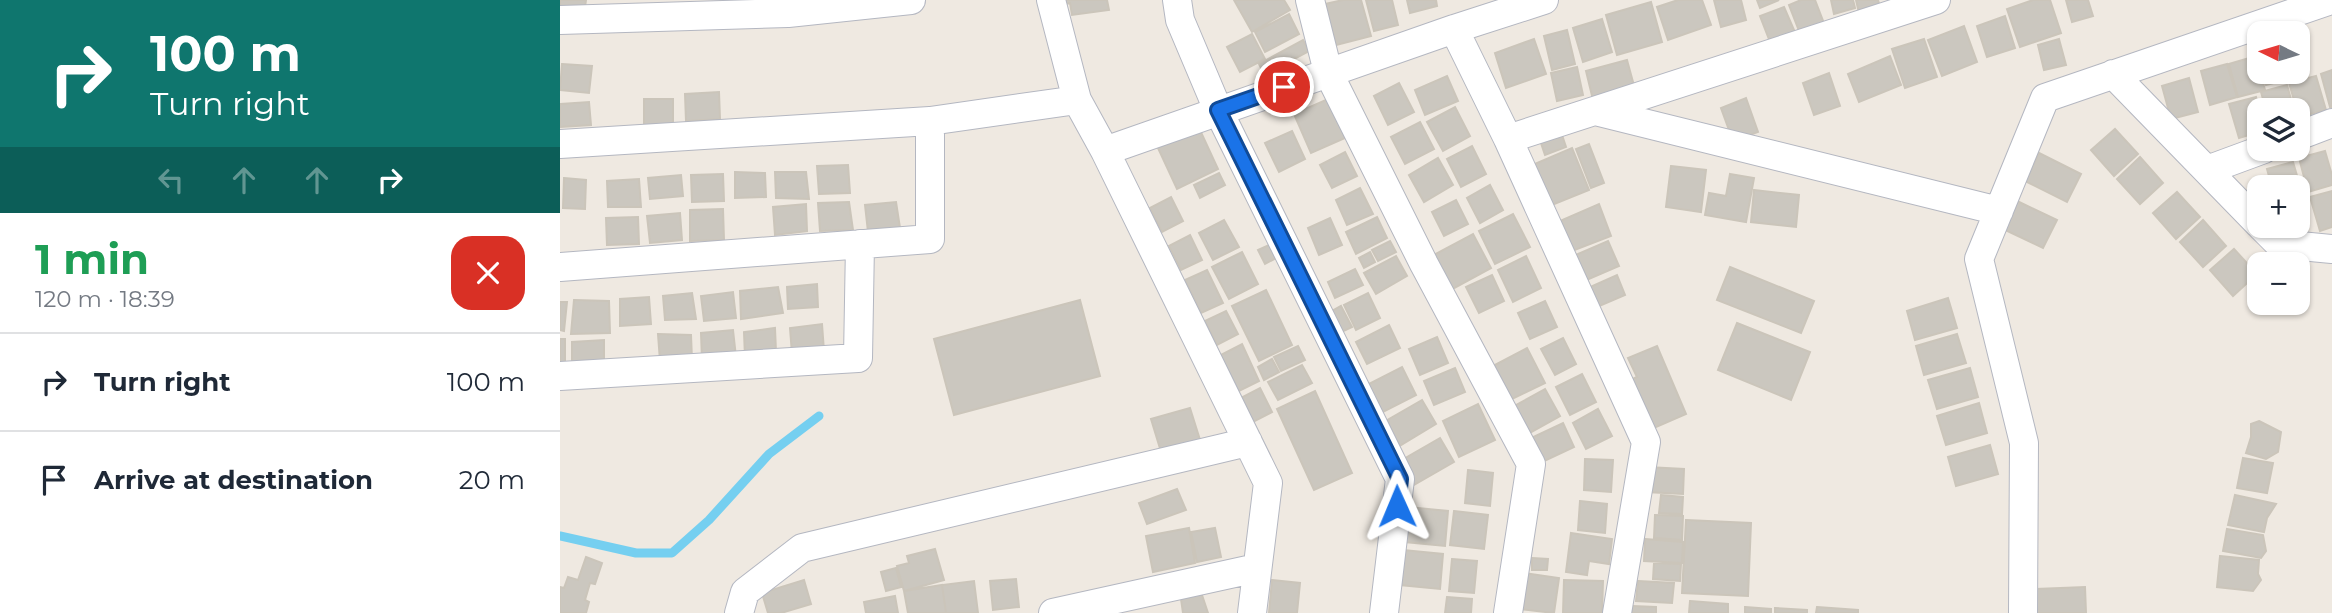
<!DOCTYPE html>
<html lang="en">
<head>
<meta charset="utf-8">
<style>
  body { margin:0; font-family:Montserrat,sans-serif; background:#f6f6f7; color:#1f2937; height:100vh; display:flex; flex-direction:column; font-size:26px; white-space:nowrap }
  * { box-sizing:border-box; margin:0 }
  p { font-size:23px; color:#747a83 }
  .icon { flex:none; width:38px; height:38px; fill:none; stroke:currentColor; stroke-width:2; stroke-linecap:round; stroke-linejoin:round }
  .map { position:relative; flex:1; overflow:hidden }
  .sheet { display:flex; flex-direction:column; background:#fff; width:560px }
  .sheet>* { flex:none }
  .top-card { background:#0f766e; color:#fff; overflow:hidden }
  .needle { width:46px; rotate:275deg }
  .controls { position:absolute; left:1687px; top:21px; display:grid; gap:14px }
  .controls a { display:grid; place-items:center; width:63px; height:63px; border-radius:14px; background:#fff; box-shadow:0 2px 5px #0004; font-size:35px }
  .pin { position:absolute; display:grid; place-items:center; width:60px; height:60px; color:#fff; margin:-30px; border:4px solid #fff; border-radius:50%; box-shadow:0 2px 7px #0007 }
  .me { position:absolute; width:77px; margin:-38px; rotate:359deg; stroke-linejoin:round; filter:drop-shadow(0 0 5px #0008) }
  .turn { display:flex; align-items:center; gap:24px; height:147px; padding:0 35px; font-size:32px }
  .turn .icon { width:91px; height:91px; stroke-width:2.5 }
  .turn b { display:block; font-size:49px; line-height:60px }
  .lanes { display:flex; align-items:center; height:66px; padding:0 35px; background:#0003; justify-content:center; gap:35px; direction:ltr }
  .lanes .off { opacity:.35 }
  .round { display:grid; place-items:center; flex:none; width:74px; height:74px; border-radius:21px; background:#f6f6f7 }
  .overview { display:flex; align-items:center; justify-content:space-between; height:119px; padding:0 35px }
  h1 { font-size:42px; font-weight:700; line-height:52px; color:#1e9e55 }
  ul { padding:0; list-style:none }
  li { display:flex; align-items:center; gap:21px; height:98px; padding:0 35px; border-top:2px solid #e0e1e3 }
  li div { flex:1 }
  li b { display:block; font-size:26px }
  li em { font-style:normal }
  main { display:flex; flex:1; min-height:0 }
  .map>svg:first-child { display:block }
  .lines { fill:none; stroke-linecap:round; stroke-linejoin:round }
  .stream { stroke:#75cff0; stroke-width:9 }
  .building { fill:#cbc7bf; stroke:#cbc5ba; stroke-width:2 }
  .minor-casing { stroke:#b4b7c1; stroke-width:30 }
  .minor { stroke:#fff; stroke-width:28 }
  .route-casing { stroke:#114b97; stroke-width:18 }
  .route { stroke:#1a73e8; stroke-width:12 }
</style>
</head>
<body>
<main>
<section class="sheet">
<div class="top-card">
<div class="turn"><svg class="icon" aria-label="right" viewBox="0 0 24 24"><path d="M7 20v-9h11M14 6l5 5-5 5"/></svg><div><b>100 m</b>Turn right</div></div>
<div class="lanes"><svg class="icon off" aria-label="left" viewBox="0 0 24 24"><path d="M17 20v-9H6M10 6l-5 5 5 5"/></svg><svg class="icon off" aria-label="ahead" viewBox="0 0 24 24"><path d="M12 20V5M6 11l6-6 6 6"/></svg><svg class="icon off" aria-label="ahead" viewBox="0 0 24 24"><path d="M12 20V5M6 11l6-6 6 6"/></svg><svg class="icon" aria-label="right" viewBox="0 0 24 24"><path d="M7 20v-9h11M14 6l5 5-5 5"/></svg></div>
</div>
<div class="overview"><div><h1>1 min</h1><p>120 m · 18:39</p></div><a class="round" style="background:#d93025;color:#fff"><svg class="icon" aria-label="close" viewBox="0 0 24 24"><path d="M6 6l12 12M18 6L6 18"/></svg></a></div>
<ul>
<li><svg class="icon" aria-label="right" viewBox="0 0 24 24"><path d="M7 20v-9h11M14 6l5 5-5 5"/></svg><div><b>Turn right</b></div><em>100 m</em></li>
<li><svg class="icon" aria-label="arrive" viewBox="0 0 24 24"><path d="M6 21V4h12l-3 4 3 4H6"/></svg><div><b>Arrive at destination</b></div><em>20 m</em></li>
</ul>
</section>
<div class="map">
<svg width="1772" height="613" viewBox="0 0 1772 613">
  <rect width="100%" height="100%" fill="#efe9e1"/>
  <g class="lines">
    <path class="stream" d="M0 536 76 553H112L149 520 209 454 259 416"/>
  </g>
  <path class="building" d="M0 0H26L24 14 0 11Z
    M502 0H547L549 10 512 15 510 3 502 5Z
    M674 0H724L730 10 692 32Z
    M783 0H801L811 36 776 45 765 4Z
    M806 0H832L838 25 814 31Z
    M847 0H876L877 6 850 13Z
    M1118 0H1142L1151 25 1108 40 1097 7Z
    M1154 0H1181L1186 20 1161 27Z
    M1197 0H1219L1200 8Z
    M1241 0H1255L1265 26 1241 36 1229 5Z
    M1271 0H1293L1295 8 1274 14Z
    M1296 0H1318L1320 7 1299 13Z
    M1473 0H1490L1501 33 1460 47 1447 9Z
    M1506 0H1528L1533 16 1512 22Z
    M1091 2 1102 42 1057 55 1046 15Z
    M1224 7 1237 37 1212 47 1200 16Z
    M729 14 739 34 705 52 695 32Z
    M1445 16 1455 48 1427 57 1417 26Z
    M1042 19 1052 52 1023 62 1013 28Z
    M1404 26 1417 62 1382 76 1368 40Z
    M1007 30 1015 64 992 70 984 36Z
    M692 34 705 59 680 72 667 47Z
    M974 39 986 74 946 88 935 53Z
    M1364 39 1377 77 1345 88 1332 49Z
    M1499 39 1506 65 1484 70 1478 45Z
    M743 40 749 51 732 60 735 67 708 82 699 64Z
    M1330 56 1341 85 1299 102 1288 74Z
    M1696 56 1705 90 1678 97 1669 64Z
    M1067 60 1076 93 1034 104 1026 71Z
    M2 64 32 66 29 93 0 90Z
    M1667 64 1677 97 1650 105 1641 71Z
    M1017 67 1023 95 997 101 991 73Z
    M1772 70V107H1770L1761 74Z
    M1702 72H1731L1733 78 1706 85Z
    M1269 73 1280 106 1254 115 1243 83Z
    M887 76 898 101 865 115 855 90Z
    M1756 76 1766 110 1739 117 1729 83Z
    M1629 78 1638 112 1611 119 1602 86Z
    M839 83 854 112 828 125 814 96Z
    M1727 85 1734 110H1706L1701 92Z
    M159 92 160 119 126 121 125 94Z
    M1696 97 1699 110V132L1679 138 1669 104Z
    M1186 98 1198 132 1173 141 1161 108Z
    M84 99H113V125H84Z
    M768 99 785 138 751 153 734 114Z
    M29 102 31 125 0 127V104Z
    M895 107 910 136 883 151 867 122Z
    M860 122 874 149 845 164 831 137Z
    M639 128 658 169 617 189 598 148Z
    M1555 129 1578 154 1554 176 1531 150Z
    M732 131 745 159 719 172 705 143Z
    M1002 135 1006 147 985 155 981 143Z
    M1029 144 1044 183 1031 188 1016 149Z
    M912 146 926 174 901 187 887 159Z
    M1012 148 1029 190 987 207 970 166Z
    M1765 151 1772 175V185L1748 192 1739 158Z
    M785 152 797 176 772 188 760 165Z
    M1479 153 1521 174 1507 202 1465 181Z
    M1580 157 1603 183 1580 204 1557 179Z
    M878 158 893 185 864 202 849 175Z
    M1733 162 1743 196 1738 197V187H1712L1707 169Z
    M288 165 290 193 259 194 257 166Z
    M1111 166 1146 170 1141 212 1106 207Z
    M175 172 205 173 206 197 175 198Z
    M215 172H246L249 199 216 198Z
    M659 173 665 185 640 198 634 185Z
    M163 174 164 201 132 202 131 175Z
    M1170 174 1194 178 1186 222 1145 215 1149 193 1166 196Z
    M121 175 123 196 90 199 88 178Z
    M4 178 26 180 25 209 3 208Z
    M79 179 81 207H48L47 181Z
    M930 185 943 210 920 223 907 198Z
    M800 188 813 214 787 225 776 200Z
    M1194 190 1239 195 1236 227 1191 222Z
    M1772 191V227L1760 231 1750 197Z
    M1617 192 1640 217 1616 239 1593 213Z
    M611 197 623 221 602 232 590 208Z
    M896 200 908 224 884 236 872 212Z
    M1455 200 1497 220 1483 248 1441 228Z
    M289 202 293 230 260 231 258 203Z
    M336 202 340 228 308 232 305 205Z
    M246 204 247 231 215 235 213 207Z
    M1039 204 1051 236 1012 251 1000 221Z
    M163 209 164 240 130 241V210Z
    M120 213 122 240 90 243 87 216Z
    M953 214 970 247 935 264 919 231Z
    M78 217 79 244 47 245 46 218Z
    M817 217 827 238 796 254 786 232Z
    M770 218 782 245 759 255 748 228Z
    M664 220 679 247 653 260 639 233Z
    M1643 220 1666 246 1643 267 1620 242Z
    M913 234 931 268 889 291 870 257Z
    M630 235 642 260 621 270 609 246Z
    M830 241 836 252 818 261 812 250Z
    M1048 241 1059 266 1022 282 1011 257Z
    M709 245 716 258 705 264 698 250Z
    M1674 249 1697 274 1673 296 1650 270Z
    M682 252 698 284 669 299 652 267Z
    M810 252 815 262 804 268 799 258Z
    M836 256 847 276 816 294 804 273Z
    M966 256 981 288 953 302 938 270Z
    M1170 267 1254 301 1241 333 1157 300Z
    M795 269 803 285 775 298 768 282Z
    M647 270 663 303 641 313 625 280Z
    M932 275 944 301 919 313 906 287Z
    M1057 275 1065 295 1037 307 1028 288Z
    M257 284 258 307 228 309 227 287Z
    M218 287 223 313 181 319 180 291Z
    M706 290 732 345 699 361 672 306Z
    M173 292 176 318 144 321 141 296Z
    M132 293 136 319 105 320 103 296Z
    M808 293 820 318 796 330 784 305Z
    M89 297 91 324 60 326V299Z
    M1388 298 1397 328 1355 340 1347 311Z
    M14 300 49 301 50 333 11 334Z
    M520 300 540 376 394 415 374 339Z
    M985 301 997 327 970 339 958 313Z
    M0 302H7L4 331 0 330Z
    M781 306 792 327 775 335 765 315Z
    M666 311 678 334 657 345 645 321Z
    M1177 323 1250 352 1231 400 1158 370Z
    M262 324 264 351 232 354 230 328Z
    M829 325 840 348 807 364 796 342Z
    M215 328 216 352 185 357 184 332Z
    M173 330 176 357 142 360 141 333Z
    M98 334 131 335 132 360 100 361Z
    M1397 334 1406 363 1364 375 1356 346Z
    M877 337 888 363 860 375 849 349Z
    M1003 338 1016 364 995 375 981 349Z
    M0 339H5V369H0Z
    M44 340V367L12 369V342Z
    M682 344 699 381 677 392 659 356Z
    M738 346 745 360 721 371 714 357Z
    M1097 346 1126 414 1087 431 1066 382 1077 377 1068 358Z
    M967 348 985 383 950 400 933 366Z
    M712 359 719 372 704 380 698 367Z
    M742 365 752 383 718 400 708 382Z
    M842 367 856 395 821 413 807 385Z
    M895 368 905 392 874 405 864 381Z
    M1410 368 1418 397 1377 409 1368 380Z
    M1022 374 1036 402 1010 415 996 387Z
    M700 388 712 412 691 423 679 399Z
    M985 389 1000 416 964 436 949 409Z
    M755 391 792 473 754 490 717 409Z
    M862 400 876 424 836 448 822 423Z
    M1419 403 1427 433 1386 445 1377 416Z
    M918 404 935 440 899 457 883 421Z
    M630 408 641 443 602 455 591 419Z
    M1038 409 1052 436 1026 449 1013 423Z
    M1699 421 1721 432 1718 452 1706 459 1686 453 1691 437V424Z
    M1003 423 1014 447 978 464 967 440Z
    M880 438 894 462 854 485 840 461Z
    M1430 445 1438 474 1396 486 1388 457Z
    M1683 458 1713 463 1707 493 1677 488Z
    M1025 459 1053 460 1051 492 1024 490Z
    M1087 467 1124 469 1123 494 1086 492Z
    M908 470 933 473 930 506 905 503Z
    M617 489 626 510 587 524 579 503Z
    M1101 495 1123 497 1122 514 1099 513Z
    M1675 495 1716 504 1707 518 1704 532 1668 525Z
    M1020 501 1047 504 1045 533 1018 530Z
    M848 507 888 511 885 546 845 542Z
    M894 511 928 515 924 549 890 545Z
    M1095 515 1123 516 1122 540 1094 538Z
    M1126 520 1191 523 1188 596 1122 593Z
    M629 528 635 563 593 572 586 536Z
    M655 528 661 557 637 562 631 532Z
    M1667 529 1703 535 1706 551 1701 558 1663 551Z
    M1011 533 1052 539 1049 564 1029 561 1027 575 1006 572Z
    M1085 539 1123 542 1122 563 1084 561Z
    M375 549 384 580 344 591 337 566 349 563 347 556Z
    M843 550 883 554 880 589 840 585Z
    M1660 556 1699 560 1698 574 1701 580 1693 591 1657 587Z
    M26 557 42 563 35 584 30 583 25 600 29 602 26 613H0V587L4 588 8 577 18 580Z
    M972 558 988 559 987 570H972Z
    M892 559 917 561 914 593 889 591Z
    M1094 563 1121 564 1120 581 1093 579Z
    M336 568 341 587 326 591 321 572Z
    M964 573 999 578 994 613 959 609Z
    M456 579 459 607 433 610 430 581Z
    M244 580 251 604 221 613H208L202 593Z
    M712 580 740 583 737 613H709Z
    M1004 580 1043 581 1042 613H1003Z
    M414 581 418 613H386L382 585Z
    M1078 581 1114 583 1112 603 1076 601Z
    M382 585 386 613H348L344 591Z
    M1525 587 1526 613H1477L1476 589Z
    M641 592 648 613H623L621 599Z
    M335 596 338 613H306L304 602Z
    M887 597 912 599 911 613H885Z
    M1130 601 1168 604V613H1129Z
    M1072 606 1096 607V613H1071Z
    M1185 607 1211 609V613H1185Z
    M1257 607 1298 610V613H1256Z
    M1215 608 1247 610V613H1215Z"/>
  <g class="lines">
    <defs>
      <path id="minor" d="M491 0 517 100 545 151 708 483 692 613
        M617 0 620 20 658 110 840 479 824 613
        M750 0 768 72 864 264 971 464 948 613
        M0 20 228 13 351 0
        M894 29 948 139 1086 442 1057 613
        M1553 74 1699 224
        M1035 111 1439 211
        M1738 136 1772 123
        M948 139 1376 0
        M0 144 370 121 517 100
        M545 151 894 29 984 0
        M1647 170 1704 149
        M1701 226 1719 244 1772 249
        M0 267 370 239V121
        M0 376 298 358 300 244
        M179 613 185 592 242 548 688 442
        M493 613 697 568
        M1463 613 1464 443 1419 259 1485 98 1771 0"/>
    </defs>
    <use href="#minor" class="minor-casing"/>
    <use href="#minor" class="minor"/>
  </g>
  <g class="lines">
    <defs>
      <path id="route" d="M724 87 658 110 840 479 837 506"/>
    </defs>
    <use href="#route" class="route-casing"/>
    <use href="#route" class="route"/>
  </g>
</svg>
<div class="controls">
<a><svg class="needle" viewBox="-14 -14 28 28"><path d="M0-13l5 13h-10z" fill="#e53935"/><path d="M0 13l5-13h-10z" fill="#747a83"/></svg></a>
<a><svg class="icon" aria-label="layers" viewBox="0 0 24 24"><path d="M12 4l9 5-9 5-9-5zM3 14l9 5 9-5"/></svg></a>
<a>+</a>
<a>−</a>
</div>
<div class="pin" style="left:724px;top:87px;background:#d93025"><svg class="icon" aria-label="arrive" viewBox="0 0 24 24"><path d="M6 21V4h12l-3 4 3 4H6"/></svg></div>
<svg class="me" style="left:837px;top:506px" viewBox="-20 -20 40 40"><path d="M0-17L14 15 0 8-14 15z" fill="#1a73e8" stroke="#fff" stroke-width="4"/></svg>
</div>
</main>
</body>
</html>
